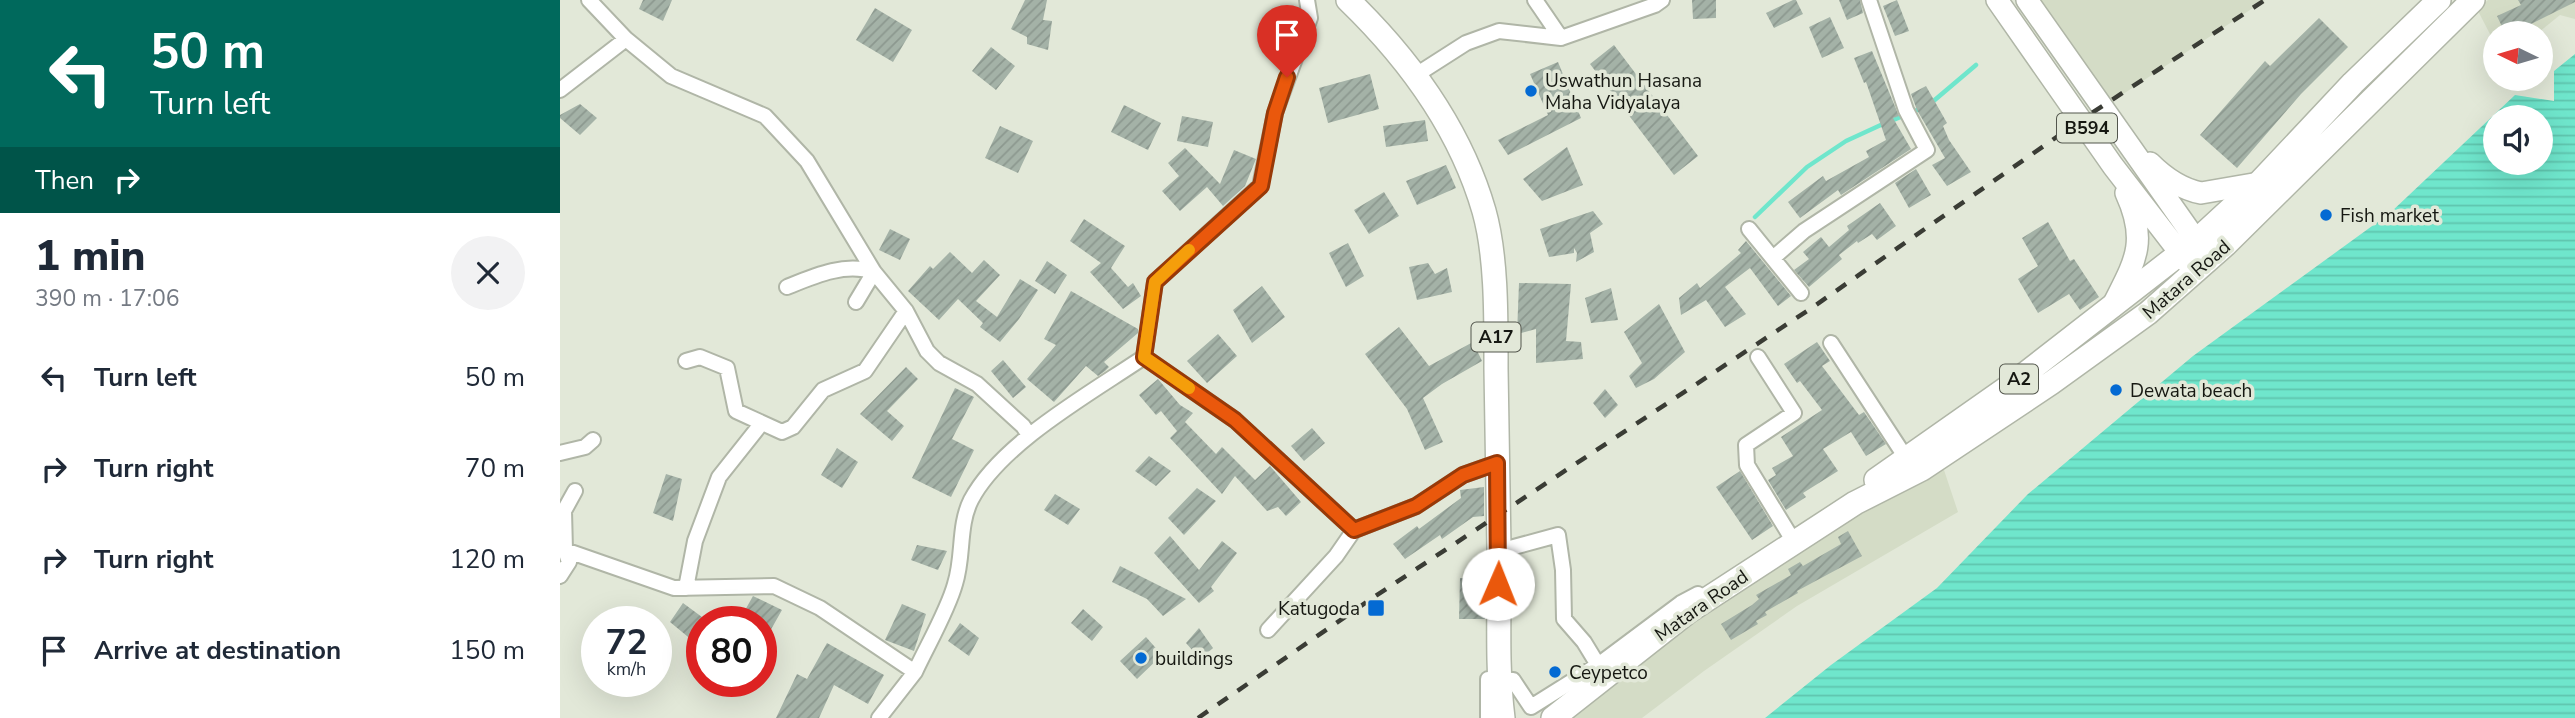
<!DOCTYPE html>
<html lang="en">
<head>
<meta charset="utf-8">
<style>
  body { margin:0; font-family:"Nunito Sans",sans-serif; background:#f2f2f3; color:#1f2937; height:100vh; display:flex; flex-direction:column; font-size:26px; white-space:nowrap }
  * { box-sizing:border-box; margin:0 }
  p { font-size:23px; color:#747a83 }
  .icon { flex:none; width:38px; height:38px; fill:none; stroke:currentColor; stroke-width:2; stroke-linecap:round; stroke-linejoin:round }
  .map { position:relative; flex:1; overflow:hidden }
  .panel { display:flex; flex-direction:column; background:#fff; width:560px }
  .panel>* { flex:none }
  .guide { background:#00695c; color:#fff; overflow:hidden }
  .needle { width:46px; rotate:275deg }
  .tools { position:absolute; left:1923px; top:21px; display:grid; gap:14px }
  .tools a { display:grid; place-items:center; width:70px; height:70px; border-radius:50%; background:#fff; box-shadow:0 7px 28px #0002; font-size:35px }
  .speed { position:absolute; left:21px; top:606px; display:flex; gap:14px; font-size:35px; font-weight:700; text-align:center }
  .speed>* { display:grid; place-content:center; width:91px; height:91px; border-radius:50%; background:#fff; box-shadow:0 7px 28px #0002; line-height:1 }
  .speed small { font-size:18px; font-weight:400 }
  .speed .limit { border:10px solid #d22; background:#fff; color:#111 }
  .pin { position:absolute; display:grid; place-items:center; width:60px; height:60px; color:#fff; margin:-72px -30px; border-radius:50% 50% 50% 0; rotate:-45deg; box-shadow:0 0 7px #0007 }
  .pin .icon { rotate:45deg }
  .me { position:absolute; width:77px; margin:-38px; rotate:1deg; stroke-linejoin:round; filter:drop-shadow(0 0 5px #0008) }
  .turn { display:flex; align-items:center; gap:24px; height:147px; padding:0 35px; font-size:32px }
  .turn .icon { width:91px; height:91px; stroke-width:2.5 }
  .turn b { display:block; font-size:49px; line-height:60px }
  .then { display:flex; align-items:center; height:66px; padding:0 35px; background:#0003; gap:14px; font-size:26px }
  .round { display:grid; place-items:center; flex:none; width:74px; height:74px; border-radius:37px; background:#f2f2f3 }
  .summary { display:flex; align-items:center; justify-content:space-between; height:119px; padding:0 35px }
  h1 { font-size:42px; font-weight:800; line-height:52px }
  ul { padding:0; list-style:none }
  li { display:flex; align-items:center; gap:21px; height:91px; padding:0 35px }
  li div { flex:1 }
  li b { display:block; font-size:26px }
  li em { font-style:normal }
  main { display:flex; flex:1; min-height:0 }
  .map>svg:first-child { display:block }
  .built { fill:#d4dcc6 }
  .water { fill:url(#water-rules); fill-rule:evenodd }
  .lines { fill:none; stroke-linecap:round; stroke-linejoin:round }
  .stream { stroke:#6fe6cc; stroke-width:4.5 }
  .building { fill:url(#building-hatch) }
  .minor-casing { stroke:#b0b6a7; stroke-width:18 }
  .primary-casing { stroke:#b0b6a7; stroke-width:24 }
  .trunk-casing { stroke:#b0b6a7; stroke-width:26 }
  .minor { stroke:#fff; stroke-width:14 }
  .primary { stroke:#fff; stroke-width:21 }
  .trunk { stroke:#fff; stroke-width:23 }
  .rail { stroke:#3a3c35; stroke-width:4.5; stroke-dasharray:12 12; stroke-linecap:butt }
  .route-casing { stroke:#983908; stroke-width:18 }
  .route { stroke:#ea580c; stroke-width:12 }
  .slow { stroke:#f59e0b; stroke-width:12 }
  .poi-dot { fill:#046ad3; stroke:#e2e8d8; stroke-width:2.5 }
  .labels { text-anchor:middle; stroke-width:7; stroke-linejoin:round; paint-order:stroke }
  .shield { fill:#e2e8d8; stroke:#53564d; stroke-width:2 }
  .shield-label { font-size:18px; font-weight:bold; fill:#161812 }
  .poi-label { font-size:19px; fill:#161812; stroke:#e2e8d8; text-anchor:start }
  .street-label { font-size:19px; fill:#161812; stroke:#e2e8d8 }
</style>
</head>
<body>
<main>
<section class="panel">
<div class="guide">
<div class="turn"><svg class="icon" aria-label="left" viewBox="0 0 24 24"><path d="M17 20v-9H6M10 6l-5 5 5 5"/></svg><div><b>50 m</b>Turn left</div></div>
<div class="then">Then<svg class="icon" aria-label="right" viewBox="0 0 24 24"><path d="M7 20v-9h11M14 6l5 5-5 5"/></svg></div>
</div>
<div class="summary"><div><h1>1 min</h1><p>390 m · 17:06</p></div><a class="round"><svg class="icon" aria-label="close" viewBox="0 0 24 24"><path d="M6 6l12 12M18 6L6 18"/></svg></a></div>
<ul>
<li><svg class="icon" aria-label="left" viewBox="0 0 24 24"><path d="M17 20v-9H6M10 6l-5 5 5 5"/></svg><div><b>Turn left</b></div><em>50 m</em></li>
<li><svg class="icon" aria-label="right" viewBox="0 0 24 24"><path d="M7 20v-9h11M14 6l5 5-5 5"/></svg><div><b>Turn right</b></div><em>70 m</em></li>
<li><svg class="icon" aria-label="right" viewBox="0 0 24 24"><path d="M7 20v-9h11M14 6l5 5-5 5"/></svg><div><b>Turn right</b></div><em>120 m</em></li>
<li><svg class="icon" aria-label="arrive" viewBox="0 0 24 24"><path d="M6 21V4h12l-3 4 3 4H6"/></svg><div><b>Arrive at destination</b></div><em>150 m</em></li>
</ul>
</section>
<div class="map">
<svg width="2015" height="718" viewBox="0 0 2015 718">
  <defs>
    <pattern id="water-rules" width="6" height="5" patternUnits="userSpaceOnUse" patternTransform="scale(1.75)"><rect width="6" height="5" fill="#6fe6cc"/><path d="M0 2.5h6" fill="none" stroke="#5fc5ae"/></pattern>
    <pattern id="building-hatch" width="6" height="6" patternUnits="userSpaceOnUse" patternTransform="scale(1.75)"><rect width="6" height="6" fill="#a4b2a7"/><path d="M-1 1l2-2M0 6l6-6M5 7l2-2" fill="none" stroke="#8c988f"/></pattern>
  </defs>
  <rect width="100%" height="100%" fill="#e2e8d8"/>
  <path class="built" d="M1467 0H1705L1542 108Z
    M1928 0H2015V19L2000 15 1978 33H1936L1935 39 1931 36 1917 9Z
    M1383 467 1398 512 1237 606 1144 671 1082 718H993L1295 503Z"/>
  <path class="water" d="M2015 54V718H1205L1271 665 1377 588 1468 494 1633 356 1830 213 1955 95 1994 101V71ZM1936 117H1981V163H1936Z"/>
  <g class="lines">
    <path class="stream" d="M1370 104 1416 65
      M1331 121 1362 108
      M1195 217 1247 167 1286 141 1323 124"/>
  </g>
  <path class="building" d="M83 0H112L103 21 79 9Z
    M465 0H487L483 20 492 21 488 50 467 44V37L451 29Z
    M1132 0H1156V18L1133 19Z
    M1233 0H1236L1243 14 1214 28 1206 13Z
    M1279 0H1300L1303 13 1287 20Z
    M1337 0 1349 31 1335 36 1323 6Z
    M1958 0H2015V2L1963 28 1965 33H1945L1937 16 1961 5Z
    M315 8 352 30 333 62 296 40Z
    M1270 17 1284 48 1262 58 1249 27Z
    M1759 18 1788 47 1741 94 1677 168 1640 135 1705 61 1710 66Z
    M1054 45 1138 156 1114 175 1030 64Z
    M431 47 455 66 436 90 412 71Z
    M1312 51 1339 116 1333 118 1351 149 1281 195 1278 190 1240 218 1228 202 1263 176 1266 181 1309 157 1306 151 1326 140 1306 82 1304 83 1294 58Z
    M998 62 1021 118 948 155 938 140 988 115 970 74Z
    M810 74 819 109 768 123 759 88Z
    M1366 86 1387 123 1383 126 1389 140 1411 172 1387 186 1372 165 1385 158 1357 110 1351 94Z
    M20 104 37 118 20 135 0 118V115Z
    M564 105 601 123 588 150 551 132Z
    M622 116 653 122 648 147 617 141Z
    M865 120 868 141 826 147 823 126Z
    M440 126 473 141 458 173 425 158Z
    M1007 147 1023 185 982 201 963 179Z
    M625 148 660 184 674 150 696 159 685 186 663 206 647 187 620 211 602 191 619 176 608 163Z
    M886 165 896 188 857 205 846 181Z
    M1356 169 1371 195 1349 208 1335 183Z
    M824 192 839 216 809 234 794 210Z
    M1320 203 1336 226 1317 240 1312 234 1298 243 1297 241 1279 255 1282 259 1249 287 1234 270 1249 259 1243 252 1261 237 1269 247 1289 230 1287 226Z
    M1033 211 1043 224 1030 233 1034 252 1016 262 1017 253 1014 248V253L989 257 980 229Z
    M524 219 565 246 551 268 568 287 573 283 581 296 563 309 530 272 541 263 510 241Z
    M1488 222 1510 261 1514 259 1539 297 1520 310 1509 294 1478 313 1458 279 1478 266 1462 238Z
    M330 229 350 239 340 260 319 250Z
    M1186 241 1231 296 1218 306 1190 268 1165 287 1186 314 1165 327 1146 300 1121 315 1119 298 1137 283 1140 288 1181 253 1178 250Z
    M788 243 804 276 786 287 769 253Z
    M390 252 412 273 424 260 440 275 416 301 437 317 460 279 478 290 459 319 440 342 420 327 423 323 398 299 379 320 348 291 370 266 373 269Z
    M487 261 507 275 495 294 475 281Z
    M868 263 875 274 887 268 892 292 857 300 849 267Z
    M959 283 1011 284 1006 341 1021 342 1023 359 976 363V329L957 334Z
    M702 286 725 317 692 343 673 310Z
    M1051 288 1058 320 1031 323 1025 298Z
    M511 291 578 329V333L544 362 549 367 545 371 538 376 526 366 494 402 467 379 496 345 484 339Z
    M1099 304 1125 352 1094 379 1076 388 1069 376 1082 363 1064 332Z
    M839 327 869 366 913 342 922 361 882 384 863 398 883 442 865 450 847 409 805 354Z
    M658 334 677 356 647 383 627 361Z
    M1257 342 1270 361 1262 366 1299 415 1304 412 1326 444 1306 456 1291 432 1263 449 1278 471 1243 493 1246 497 1226 510 1208 480 1216 475 1212 468 1233 456 1221 437 1262 410 1240 381 1237 383 1224 364Z
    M443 360 466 387 453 398 431 371Z
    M346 367 358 379 327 411 344 426 332 441 300 414Z
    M598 379 620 405 633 413 625 422 656 454 662 447 695 480 710 466 741 502 726 516 718 507 707 511 675 476 662 494 610 438 617 431 601 411 596 415 579 395Z
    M395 388 414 397 392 439 414 450 391 497 352 478Z
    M1045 389 1058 405 1045 418 1033 403Z
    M752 428 765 443 744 461 731 446Z
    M277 448 298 462 282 488 261 475Z
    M589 456 611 471 596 486 575 471Z
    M1180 471 1213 526 1192 540 1156 487Z
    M106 474 122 479 113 521 93 513Z
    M924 487V516L913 517 882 539 880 535 845 559 833 544 857 526 859 529 901 498 900 490Z
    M637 488 656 501 624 535 608 518Z
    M495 494 520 509 508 525 484 510Z
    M1288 531 1302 556 1237 591 1238 593 1205 612 1207 615 1196 621 1198 624 1171 640 1161 624 1192 605 1199 599 1196 595 1231 575 1228 569 1240 562 1243 566 1281 544 1278 537Z
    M610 536 639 570 662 541 677 553 651 587 654 591 639 603 594 553Z
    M357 545 387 551 378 570 351 560Z
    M560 566 626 599 603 616 587 599 552 582Z
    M900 578 925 580V619H899Z
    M193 596 222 610 201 647V621H179Z
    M123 603 146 620 142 621V627L133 641 110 622Z
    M342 604 366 614 354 651 325 640Z
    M523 609 543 627 532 641 511 623Z
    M400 623 419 638 409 656 388 641Z
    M639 628 653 648 640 659 626 643Z
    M586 637 602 655 577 679 560 661Z
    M267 643 324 675 308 704 274 685 259 718H216L237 674 247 679Z"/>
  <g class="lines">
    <defs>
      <path id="minor" d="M975 0 1001 38
        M66 39 111 76 205 116 247 161 314 272 346 311 367 351 379 363 417 384 463 426 469 435
        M856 75 906 43 939 31 1001 38 1095 5 1102 0
        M0 90 66 39 29 0
        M1189 229 1241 293
        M1213 258 1244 231 1367 150 1346 110 1309 0
        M227 287C254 276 285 262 314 272L296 302
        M1271 343 1346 458
        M584 357 675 420 794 530
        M1198 357 1234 413 1186 445 1187 465 1234 542 1227 546
        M126 361 140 357 167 368 176 411 222 432 233 427 263 390 305 371 346 311
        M0 453 25 447 33 440
        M0 546 5 550 114 588 214 586 260 608 355 672 319 718
        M939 551 998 535 1003 570 1004 619 1024 642 1038 665
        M0 576 9 562 5 550 4 511 15 491
        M126 588 135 541 159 477 201 424
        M708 630 776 556 794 530 856 506 903 475 937 463
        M355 672C367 646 388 610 395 584 404 556 398 526 411 500 441 443 531 393 584 357L595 282 700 186 715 113 750 18 747 0
        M928 718V679L953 680 971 707 1038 665 1121 603 1138 594"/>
      <path id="primary" d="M1437 0 1553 166 1631 267
        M1467 0 1645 253
        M1590 163C1604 177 1621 189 1641 193L1699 183
        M1552 307C1574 263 1589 243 1566 193"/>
      <path id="trunk" d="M788 0C849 59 900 128 924 211 937 257 936 320 936 369 937 429 938 489 939 549 940 605 936 662 943 718
        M1316 480 1447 388 1636 241 1699 183 1793 83 1879 0
        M993 718 1129 611 1295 503 1362 469 1491 383 1588 313 1665 245 1913 0"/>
    </defs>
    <use href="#minor" class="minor-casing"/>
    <use href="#primary" class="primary-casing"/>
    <use href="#trunk" class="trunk-casing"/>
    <use href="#minor" class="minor"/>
    <use href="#primary" class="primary"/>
    <use href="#trunk" class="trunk"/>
    <path class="rail" d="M638 718 814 597 1253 307 1521 120 1705 0"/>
  </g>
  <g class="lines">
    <defs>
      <path id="route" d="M727 77 715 113 701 186 595 282 584 357 675 420 794 530 856 506 903 475 937 463 938 584"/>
    </defs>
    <use href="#route" class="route-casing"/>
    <use href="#route" class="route"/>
    <path class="slow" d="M629 250 595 282 584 357 629 388"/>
  </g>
  <g class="poi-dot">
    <circle cx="971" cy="91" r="7"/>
    <circle cx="1766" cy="215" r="7"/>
    <circle cx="1556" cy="390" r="7"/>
    <rect x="807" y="599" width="18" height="18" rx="3.5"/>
    <circle cx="581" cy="658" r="7"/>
    <circle cx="995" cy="672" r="7"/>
  </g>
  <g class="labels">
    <g class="shield">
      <rect x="1497" y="113.5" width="60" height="29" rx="5"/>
      <rect x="911.5" y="322.5" width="49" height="29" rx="5"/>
      <rect x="1440" y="364.5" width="38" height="29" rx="5"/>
    </g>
    <g class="shield-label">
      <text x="1527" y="134">B594</text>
      <text x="936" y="343">A17</text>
      <text x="1459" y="385">A2</text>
    </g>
    <g class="poi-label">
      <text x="985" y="87">Uswathun Hasana<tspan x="985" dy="22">Maha Vidyalaya</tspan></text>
      <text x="1780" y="222">Fish market</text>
      <text x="1570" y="397">Dewata beach</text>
      <text x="800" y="615" text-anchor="end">Katugoda</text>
      <text x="595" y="665">buildings</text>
      <text x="1009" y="679">Ceypetco</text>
    </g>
    <g class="street-label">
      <text transform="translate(1626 279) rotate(-41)" y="7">Matara Road</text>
      <text transform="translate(1141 605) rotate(-35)" y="7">Matara Road</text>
    </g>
  </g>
</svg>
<div class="tools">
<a><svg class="needle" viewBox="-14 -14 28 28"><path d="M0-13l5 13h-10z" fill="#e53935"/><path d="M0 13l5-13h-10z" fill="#747a83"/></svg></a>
<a><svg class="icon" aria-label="sound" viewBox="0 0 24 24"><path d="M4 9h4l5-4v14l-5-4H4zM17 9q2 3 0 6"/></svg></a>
</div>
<div class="speed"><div>72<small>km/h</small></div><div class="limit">80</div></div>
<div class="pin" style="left:727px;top:77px;background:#d93025"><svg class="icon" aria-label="arrive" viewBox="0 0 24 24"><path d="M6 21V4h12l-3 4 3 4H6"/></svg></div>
<svg class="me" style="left:938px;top:584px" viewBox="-20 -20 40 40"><circle r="19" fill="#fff"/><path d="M0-13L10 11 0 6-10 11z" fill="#ea580c"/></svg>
</div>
</main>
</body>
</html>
